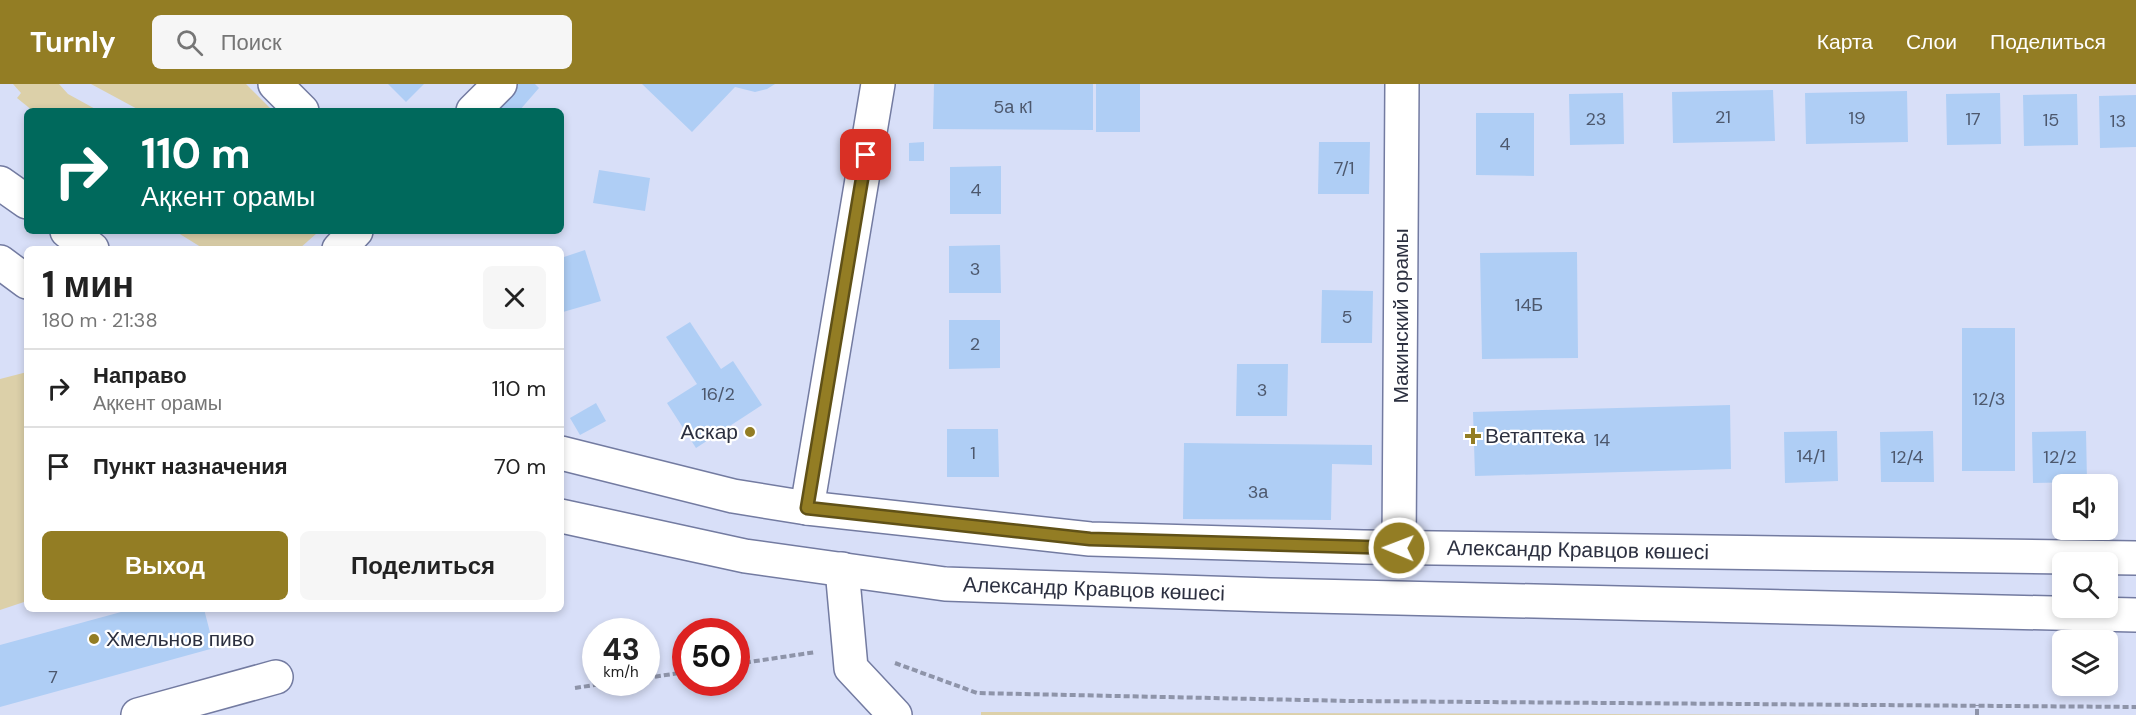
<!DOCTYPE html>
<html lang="ru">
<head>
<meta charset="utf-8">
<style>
  body { margin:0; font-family:"DM Sans",sans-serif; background:#f6f6f6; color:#222; height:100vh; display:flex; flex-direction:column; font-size:22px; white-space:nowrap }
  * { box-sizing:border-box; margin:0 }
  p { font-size:20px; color:#767676 }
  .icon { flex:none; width:33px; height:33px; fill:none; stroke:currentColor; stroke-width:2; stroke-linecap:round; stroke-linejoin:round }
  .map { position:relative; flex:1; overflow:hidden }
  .details { position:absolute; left:24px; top:162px; width:540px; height:366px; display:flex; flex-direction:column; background:#fff; border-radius:9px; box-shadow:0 3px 9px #0003 }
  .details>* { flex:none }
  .hud { position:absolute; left:24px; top:24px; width:540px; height:126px; border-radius:9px; box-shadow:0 3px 9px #0003; background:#00695c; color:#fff; overflow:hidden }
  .controls { position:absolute; left:2052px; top:390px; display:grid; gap:12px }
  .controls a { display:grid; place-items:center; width:66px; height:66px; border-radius:9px; background:#fff; box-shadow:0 3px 9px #0003; font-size:30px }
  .speed { position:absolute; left:582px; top:534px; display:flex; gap:12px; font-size:30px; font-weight:700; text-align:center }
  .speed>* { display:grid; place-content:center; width:78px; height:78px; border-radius:50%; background:#fff; box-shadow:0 3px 9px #0003; line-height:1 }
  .speed small { font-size:15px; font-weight:400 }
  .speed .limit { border:9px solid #d22; background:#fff; color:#111 }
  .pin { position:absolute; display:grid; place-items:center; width:51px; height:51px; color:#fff; margin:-26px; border-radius:12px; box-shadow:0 3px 9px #0006 }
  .me { position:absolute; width:66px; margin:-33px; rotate:271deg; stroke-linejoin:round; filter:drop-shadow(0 0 4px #0008) }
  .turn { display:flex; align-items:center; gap:21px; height:126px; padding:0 18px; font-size:27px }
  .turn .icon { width:78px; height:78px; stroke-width:2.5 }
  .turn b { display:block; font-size:42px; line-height:51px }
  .round { display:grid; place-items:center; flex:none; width:63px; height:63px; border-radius:9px; background:#f6f6f6 }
  .headline { display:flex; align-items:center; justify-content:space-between; height:102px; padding:0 18px }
  h1 { font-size:36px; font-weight:700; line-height:45px }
  .action { display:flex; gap:12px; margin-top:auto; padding:12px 18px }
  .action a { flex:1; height:69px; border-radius:9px; background:#937d24; color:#fff; font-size:24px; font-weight:700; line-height:69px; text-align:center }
  .action a+a { background:#f6f6f6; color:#222 }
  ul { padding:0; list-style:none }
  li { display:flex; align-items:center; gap:18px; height:78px; padding:0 18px; border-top:2px solid #e0e0e0 }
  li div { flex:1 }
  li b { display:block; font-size:22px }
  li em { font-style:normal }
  header { display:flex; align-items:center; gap:36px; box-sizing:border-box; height:84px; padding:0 30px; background:#937d24; color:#fff }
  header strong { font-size:28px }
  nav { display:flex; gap:33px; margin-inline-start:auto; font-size:21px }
  .search { width:420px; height:54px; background:#f6f6f6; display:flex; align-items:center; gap:15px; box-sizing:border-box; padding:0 21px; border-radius:9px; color:#767676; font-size:22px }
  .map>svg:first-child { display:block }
  .green { fill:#dcd0a9 }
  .building { fill:#afcef5 }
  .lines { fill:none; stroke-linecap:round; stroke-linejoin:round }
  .minor-casing { stroke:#737ba1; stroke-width:36 }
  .major-casing { stroke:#737ba1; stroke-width:36 }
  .path { stroke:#8e94a9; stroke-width:4; stroke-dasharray:6 3; stroke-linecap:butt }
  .minor { stroke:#fff; stroke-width:33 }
  .major { stroke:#fff; stroke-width:33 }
  .route-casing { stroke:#605117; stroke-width:15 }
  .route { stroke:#937d24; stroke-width:10 }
  .poi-dot { fill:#937d24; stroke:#fff; stroke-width:2 }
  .labels { text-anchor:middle; stroke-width:4.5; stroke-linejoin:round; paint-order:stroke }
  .number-label { font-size:18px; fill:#4d586d }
  .street-label { font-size:21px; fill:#2c3040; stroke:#fff }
  .poi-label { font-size:21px; fill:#2c3040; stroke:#fff; text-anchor:start }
</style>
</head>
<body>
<header>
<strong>Turnly</strong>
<div class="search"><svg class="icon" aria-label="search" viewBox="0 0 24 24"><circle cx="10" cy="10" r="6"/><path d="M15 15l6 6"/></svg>Поиск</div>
<nav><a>Карта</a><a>Слои</a><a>Поделиться</a></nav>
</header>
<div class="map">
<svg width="2136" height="631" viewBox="0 0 2136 631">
  <rect width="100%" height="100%" fill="#d8dff8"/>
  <path class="green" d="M13 0H59L68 10 99 27H33L17 14 21 9Z
    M91 0H246L273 27H141Z
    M175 147H314L317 149 299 165H204Z
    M27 288V517L0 526V295Z
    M981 628 1887 631H981Z"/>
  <path class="building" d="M388 0H424L406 18Z
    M506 0H535L539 4 519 27H501L491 18Z
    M642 0H775L767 5 755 8 735 3 692 48Z
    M934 0H1093V46L933 45Z
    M1096 0H1140V48H1096Z
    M1773 6 1775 57 1673 59 1672 8Z
    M1907 7 1908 58 1806 60 1805 9Z
    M1623 9 1624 60 1570 61 1569 10Z
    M2000 9 2001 60 1947 61 1946 10Z
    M2077 10 2078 61 2024 62 2023 11Z
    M2136 11V63L2100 64 2099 12Z
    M1476 29H1534V92L1476 91Z
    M924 58V77H909V59Z
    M1319 58H1370L1369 110H1318Z
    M1001 82V130H950V83Z
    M599 86 650 94 645 127 593 119Z
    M1000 161 1001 209H949V162Z
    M585 166 601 217 563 228 561 222V174Z
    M1577 168 1578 274 1482 275 1480 169Z
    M1322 206 1373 207 1372 259H1321Z
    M949 236H1000V284L949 285Z
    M690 238 721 285 733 277 762 321 696 364 667 319 697 300 666 253Z
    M1962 244H2015V387H1962Z
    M1237 280H1288L1287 332H1236Z
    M596 319 606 337 580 351 570 334Z
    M1730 321 1731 385 1475 392 1473 328Z
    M947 345H998L999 393H947Z
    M1837 347 1838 397 1785 399 1784 348Z
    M1933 347 1934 398H1881L1880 348Z
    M2086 347 2087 398 2033 399 2032 348Z
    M1184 359 1372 361V381L1332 380 1331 436 1183 435Z
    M132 525H204L214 564 0 623V561Z"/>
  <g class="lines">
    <defs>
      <path id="minor" d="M275 0 302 27
        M473 27 500 0
        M339 165 356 147
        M807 424 878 0
        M1399 464 1402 0
        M842 485 851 584 895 631
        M138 631 276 593"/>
      <path id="major" d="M0 99 27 118
        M67 147 92 165
        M0 178 27 198
        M561 369 733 412 807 424 1090 455 1363 463 2136 474
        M561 432 745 472 945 500 1270 511 2136 531"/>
    </defs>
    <use href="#minor" class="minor-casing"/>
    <use href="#major" class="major-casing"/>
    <path class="path" d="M895 579 977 609 1351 617 2136 623
      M736 580 816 568
      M646 594 686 588
      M575 604 614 598
      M1977 631V621"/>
    <use href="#minor" class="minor"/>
    <use href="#major" class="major"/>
  </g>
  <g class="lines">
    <defs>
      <path id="route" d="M866 71 807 424 1090 455 1399 464"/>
    </defs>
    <use href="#route" class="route-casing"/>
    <use href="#route" class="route"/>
  </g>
  <g class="poi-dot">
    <circle cx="750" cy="348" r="6"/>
    <path d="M1470 343h6v6h6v6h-6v6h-6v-6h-6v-6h6z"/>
    <circle cx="94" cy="555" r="6"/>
  </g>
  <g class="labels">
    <g class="number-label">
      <text x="1013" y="29">5а к1</text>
      <text x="1723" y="39">21</text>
      <text x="1857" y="40">19</text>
      <text x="1596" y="41">23</text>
      <text x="1973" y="41">17</text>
      <text x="2051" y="42">15</text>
      <text x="2118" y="43">13</text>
      <text x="1505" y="66">4</text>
      <text x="1344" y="90">7/1</text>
      <text x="976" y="112">4</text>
      <text x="975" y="191">3</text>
      <text x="1529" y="227">14Б</text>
      <text x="1347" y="239">5</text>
      <text x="975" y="266">2</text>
      <text x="1262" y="312">3</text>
      <text x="718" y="316">16/2</text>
      <text x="1989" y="321">12/3</text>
      <text x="1602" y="362">14</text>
      <text x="973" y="375">1</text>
      <text x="1811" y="378">14/1</text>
      <text x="1907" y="379">12/4</text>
      <text x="2060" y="379">12/2</text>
      <text x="1258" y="414">3а</text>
      <text x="53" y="599">7</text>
    </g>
    <g class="street-label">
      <text transform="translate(1401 232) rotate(-90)" y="7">Макинский орамы</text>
      <text transform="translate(1578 466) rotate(1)" y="7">Александр Кравцов көшесі</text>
      <text transform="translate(1094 505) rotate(2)" y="7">Александр Кравцов көшесі</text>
    </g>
    <g class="poi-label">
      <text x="738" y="355" text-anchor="end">Аскар</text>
      <text x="1485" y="359">Ветаптека</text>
      <text x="106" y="562">Хмельнов пиво</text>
    </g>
  </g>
</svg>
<div class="controls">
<a><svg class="icon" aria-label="sound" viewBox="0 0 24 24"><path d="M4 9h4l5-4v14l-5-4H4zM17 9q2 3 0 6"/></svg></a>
<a><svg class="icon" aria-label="search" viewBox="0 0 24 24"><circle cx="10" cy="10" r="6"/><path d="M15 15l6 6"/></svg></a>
<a><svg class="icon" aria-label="layers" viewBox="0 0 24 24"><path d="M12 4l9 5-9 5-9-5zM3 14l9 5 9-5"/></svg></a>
</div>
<div class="speed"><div>43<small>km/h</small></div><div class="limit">50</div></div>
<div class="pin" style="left:866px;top:71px;background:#d93025"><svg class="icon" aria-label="arrive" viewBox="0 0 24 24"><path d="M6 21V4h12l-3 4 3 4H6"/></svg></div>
<svg class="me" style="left:1399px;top:464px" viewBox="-20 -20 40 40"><circle r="17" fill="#937d24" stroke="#fff" stroke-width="3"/><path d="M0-11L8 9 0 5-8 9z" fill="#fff"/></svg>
<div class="hud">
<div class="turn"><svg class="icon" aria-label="right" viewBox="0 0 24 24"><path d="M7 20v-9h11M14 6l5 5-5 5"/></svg><div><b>110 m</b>Ақкент орамы</div></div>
</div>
<section class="details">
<div class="headline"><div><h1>1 мин</h1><p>180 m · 21:38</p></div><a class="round"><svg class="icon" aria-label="close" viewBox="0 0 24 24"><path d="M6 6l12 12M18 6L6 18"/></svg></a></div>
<ul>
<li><svg class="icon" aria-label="right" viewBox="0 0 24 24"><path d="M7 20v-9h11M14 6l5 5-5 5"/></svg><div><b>Направо</b><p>Ақкент орамы</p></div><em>110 m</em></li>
<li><svg class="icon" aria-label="arrive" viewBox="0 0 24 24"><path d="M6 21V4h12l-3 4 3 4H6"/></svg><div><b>Пункт назначения</b></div><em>70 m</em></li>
</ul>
<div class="action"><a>Выход</a><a>Поделиться</a></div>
</section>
</div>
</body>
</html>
